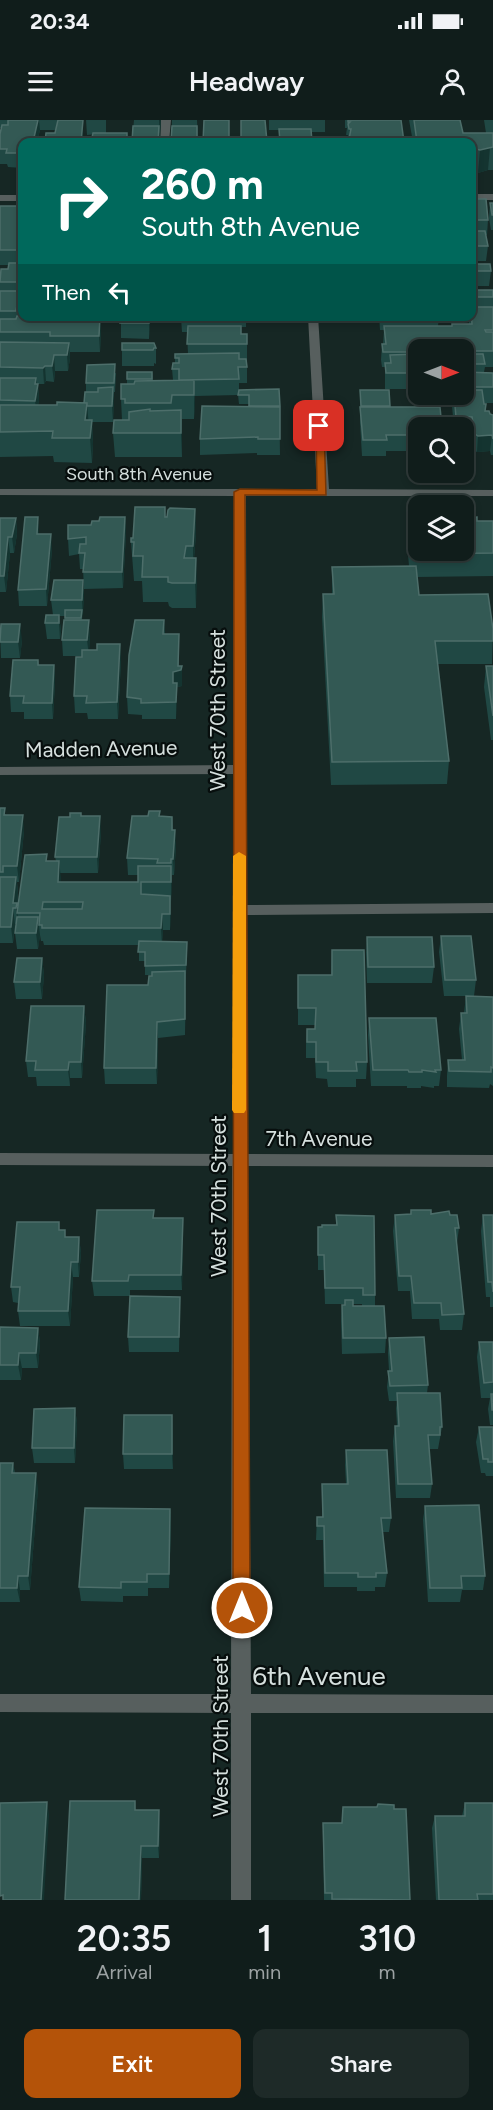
<!DOCTYPE html>
<html lang="en">
<head>
<meta charset="utf-8">
<style>
  body { margin:0; font-family:Figtree,sans-serif; background:#1e2a28; color:#f1f3f6; height:100vh; display:flex; flex-direction:column; font-size:22px; white-space:nowrap }
  * { box-sizing:border-box; margin:0 }
  p { font-size:20px; color:#9ca2a3 }
  .icon { flex:none; width:33px; height:33px; fill:none; stroke:currentColor; stroke-width:2; stroke-linecap:round; stroke-linejoin:round }
  .map { position:relative; height:1780px; overflow:hidden }
  .details { display:flex; flex-direction:column; background:#101d1b; flex:1 }
  .details>* { flex:none }
  .top-card { position:absolute; left:18px; top:18px; width:458px; height:183px; border-radius:12px; box-shadow:0 3px 9px #0003,0 0 0 2px #303b3a; background:#00695c; color:#fff; overflow:hidden }
  .needle { width:39px; rotate:90deg }
  .controls { position:absolute; left:408px; top:219px; display:grid; gap:12px }
  .controls a { display:grid; place-items:center; width:66px; height:66px; border-radius:12px; background:#101d1b; box-shadow:0 3px 9px #0003,0 0 0 2px #303b3a; font-size:30px }
  .pin { position:absolute; display:grid; place-items:center; width:51px; height:51px; color:#fff; margin:-26px; border-radius:12px; box-shadow:0 3px 9px #0006 }
  .me { position:absolute; width:66px; margin:-33px; rotate:0deg; stroke-linejoin:round; filter:drop-shadow(0 0 4px #0008) }
  .turn { display:flex; align-items:center; gap:21px; height:126px; padding:0 24px; font-size:27px }
  .turn .icon { width:78px; height:78px; stroke-width:2.5 }
  .turn b { display:block; font-size:42px; line-height:51px }
  .then { display:flex; align-items:center; height:57px; padding:0 24px; background:#0003; gap:12px; font-size:22px }
  .eta { display:flex; justify-content:space-evenly; align-items:center; height:102px; text-align:center }
  .eta b { font-size:36px; font-weight:600; line-height:42px }
  .action { display:flex; gap:12px; margin-top:auto; padding:12px 24px }
  .action a { flex:1; height:69px; border-radius:12px; background:#b45309; color:#fff; font-size:24px; font-weight:600; line-height:69px; text-align:center }
  .action a+a { background:#1e2a28; color:#f1f3f6 }
  .status { display:flex; justify-content:space-between; align-items:center; height:42px; padding:0 30px; background:#101d1b; direction:ltr }
  .status svg { height:16px; fill:currentColor }
  header { display:flex; justify-content:space-between; align-items:center; height:78px; padding:0 24px; background:#101d1b; font-size:27px; font-weight:600 }
  .map>svg:first-child { display:block }
  .lines { fill:none; stroke-linecap:round; stroke-linejoin:round }
  .minor { fill:#575f5e; fill-rule:evenodd }
  .wall { fill:#204844; fill-rule:evenodd }
  .shaded-wall { fill:#143430 }
  .building { fill:#335954; stroke:#4d6e6a; stroke-width:1.5; fill-rule:evenodd }
  .route { fill:#b45309; stroke:#753606; stroke-width:1.5 }
  .slow { fill:#f59e0b }
  .labels { text-anchor:middle; stroke-width:4.5; stroke-linejoin:round; paint-order:stroke }
  .far-street-label { font-size:18px; fill:#d6e0de; stroke:#070e0d }
  .street-label { font-size:21px; fill:#d6e0de; stroke:#070e0d }
  .near-street-label { font-size:26px; fill:#d6e0de; stroke:#070e0d }
</style>
</head>
<body>
<div class="status"><b>20:34</b><svg viewBox="0 0 49 12"><path d="M0 12V9h3v3zM5 12V6h3v6zM10 12V3h3v9zM15 12V0h3v12zM26 1h20v11H26zM47 4h2v5h-2z"/></svg></div>
<header><svg class="icon" aria-label="menu" viewBox="0 0 24 24"><path d="M4 6h16M4 12h16M4 18h16"/></svg>Headway<svg class="icon" aria-label="person" viewBox="0 0 24 24"><circle cx="12" cy="8" r="4"/><path d="M4 21q1-7 8-7t8 7"/></svg></header>
<div class="map">
<svg width="493" height="1780" viewBox="0 0 493 1780">
  <rect width="100%" height="100%" fill="#162724"/>
  <g class="lines">
    <path class="minor" d="M161 0H171L169 22H160Z
      M471 74H493V80H471Z
      M0 75H22V81H0Z
      M308 196H318L329 369 493 370V376H246L247 785 493 783V793L247 795 248 1034 493 1035V1047L248 1046 251 1574 493 1575V1593H251V1780H231V1593L0 1592V1574H231L232 1046 0 1045V1033L233 1034V654L0 655V647L233 645 234 376 0 375V369H317Z"/>
  </g>
  <path class="wall" d="M0 0H83V22H45L55 13 56 10H40L37 22H22V48L8 47 7 44H0V14L1 8H0Z
    M86 0H106V13L87 15Z
    M134 0H161L159 22H132Z
    M172 0H197L198 22 172 6Z
    M269 0H325V12H311L312 22H279V10H269Z
    M345 0H401L404 22H347L348 15H346L347 8H345Z
    M409 0H460L463 13H486L484 0H493V50H488L478 53 471 51V22H413Z
    M471 79 488 100 487 115H486L488 126 486 141H471Z
    M490 83H493V110H491L489 98Z
    M0 86H21V89H22V134L21 143H22V196L101 212 100 232H70V238L68 251H55L54 262 46 261 44 264H37H38L39 280 38 285H57L84 283 86 272V263L116 253 115 272H114L113 302H92L93 324 92 343 54 342 53 336 0 337V155L8 149 9 145H0Z
    M471 144 491 151 489 166H471Z
    M471 170H493V247H485L484 252 493 253V283H483L485 291 490 294 493 295V335H491L490 331 477 332 473 330 471 313H464V308H454L452 286 453 274H464V230H418V269H385V247H382L381 240 382 224H383L384 210H380L379 196H439L438 206H452L469 204V196H471Z
    M121 196H150L149 219 121 218Z
    M177 196H246V207H241V214H247V263H239V274L279 269 280 335H257V333L200 335V319L249 287V284H239L238 275 195 276 194 299H182V337H115L113 313 122 300 121 279 127 264V259L152 252 153 261 173 260 172 249 175 243V234H188L187 212H182L181 198H177Z
    M156 228V244L154 243V246H122V230Z
    M360 270H389L390 287 418 308V336V331H386V336H362L360 303Z
    M165 387V397L195 389 196 414 194 438H196V488H172L169 486 168 482H143L142 461H134L131 422 133 418Z
    M125 397 126 413 123 468 84 469 83 449H80L79 434 69 436 68 419 99 401Z
    M0 398H16L17 414 14 433H10L6 472H0Z
    M408 401H493V456L417 457 419 475 493 509 492 544H438L449 641 447 664 331 665 322 497 323 474H332V447L409 446 407 423Z
    M39 414 52 430 47 486H19L18 470Z
    M83 460 84 476 82 500 90 517 89 530 121 540 118 599H88L87 593H75L74 576 82 536H63L62 520 65 496H59L61 511 60 519H47L45 503 53 495 51 480Z
    M164 500 165 514 179 531V546L182 562V566L177 567 176 599H142V595L128 594 127 577Z
    M0 510 22 520 20 538H1Z
    M38 540 39 545H54L55 562 53 599H24V592H11L10 576Z
    M486 546H493V620H491L484 567Z
    M0 688 6 695 24 711 19 762H17L18 773 17 790 47 741H56L55 737 82 696 101 713 98 753H60V762H138V755H128L127 738 148 696 160 691V697H172L173 710 176 726 174 755H172L170 810H163L162 822 187 831 186 855 185 915 158 918 157 964H105L104 948 148 865 152 856V855H145V841H139V825H44L43 821H41L40 815 38 829H17L15 813 16 804H15L13 823H0Z
    M441 816 476 860 474 876H444L439 832Z
    M367 817 434 847 432 863H367L366 833Z
    M332 830 367 942 366 959H356V967H328L327 959 316 958 315 938H306V925L307 909H315V905H298V855H331Z
    M42 838 44 855 42 879H16L14 862Z
    M466 876 493 877V966L490 964 489 968 447 967V956L448 940H462L459 909 461 893H464Z
    M84 886 86 903 82 958H70V966H37L36 957H28L26 941Z
    M369 898 441 950 439 966H434V968L421 966V968H407V966H371L368 915Z
    M411 1090 431 1094 450 1095 459 1108 457 1123 464 1194 462 1210H440L439 1199H412L410 1171H398L393 1111 395 1095 410 1094Z
    M336 1095 375 1175V1186L386 1218 385 1233 342 1234 341 1201 342 1185H344V1184H325L324 1150H318V1107L336 1105ZM353 1184H362V1186H353Z
    M483 1095H493V1187H490V1177H486L481 1111Z
    M154 1098H183V1114L182 1170H130V1176H94L92 1161Z
    M60 1110 66 1117H79L81 1133 79 1157H73L70 1206H20L18 1191V1183L13 1182 11 1167Z
    M180 1177 179 1232H129L128 1217Z
    M0 1207 38 1208 40 1223 38 1248H22L21 1260H0Z
    M389 1218 428 1265 427 1273 442 1307 438 1329H429L432 1364 430 1378H396L393 1321 395 1306H397L396 1288 397 1281H389L387 1267 389 1251 388 1233Z
    M479 1222H493V1305H490L488 1289 490 1278H481L477 1237Z
    M75 1288 77 1303 75 1343H34L32 1328Z
    M172 1295 173 1349H124L123 1334Z
    M479 1307H493V1356H486L485 1353H481L476 1322Z
    M346 1330 391 1398 389 1412H383L387 1453 385 1467H375V1471H357V1467H324L323 1420H316L317 1397H322V1364H346L345 1345Z
    M0 1343H13L15 1353 38 1368 30 1470H20V1482H0Z
    M425 1386 485 1456 483 1470H462L460 1482H428L423 1400Z
    M170 1389 171 1403 169 1468H148V1476H123V1482L81 1481 79 1467Z
    M135 1681 136 1690 160 1702 159 1738H142L141 1780Z
    M465 1683H493V1780H436L432 1708 435 1696H462Z
    M343 1687 410 1780H324L323 1715V1703H342Z"/>
  <path class="shaded-wall" d="M38 0H39L40 10 37 22H33Z
    M83 0V22H81Z
    M159 0H161L160 21Z
    M490 27 488 50 478 53 480 30Z
    M22 116V134L21 145 20 130Z
    M100 196 101 212 100 232 99 216Z
    M149 196H150V202L149 219Z
    M69 223 70 238 68 251 67 235Z
    M54 235 55 251 54 262 52 246Z
    M45 246 46 261 44 264 43 248Z
    M36 258 37 269 38 264 39 280 37 296 35 281Z
    M194 260 195 284 194 299Z
    M113 267 114 283 113 302 112 286Z
    M87 283 89 307 85 300Z
    M181 290 182 314V337L181 313Z
    M92 300 93 324 92 343 90 318Z
    M492 315 490 331 477 332 478 316Z
    M195 389 196 414 193 451V426Z
    M38 397 39 413 38 430 37 414Z
    M125 397 126 413 123 468 122 452Z
    M16 398 17 414 14 433 12 417Z
    M51 414 52 430 47 486 46 469Z
    M8 417 10 433 6 472 4 456Z
    M196 438 197 462 196 488 195 463Z
    M83 460 84 476 83 496 82 480Z
    M59 495 61 511 60 519 59 503Z
    M89 500 90 517 89 536 87 520Z
    M20 504 22 520 20 538 18 522Z
    M179 514 178 551 182 546V566L177 567 176 599V582L173 563V552Z
    M120 524 121 540 118 599 117 582Z
    M54 545 55 562 53 599 52 583Z
    M23 695 24 711 19 762 17 746Z
    M100 696 101 713 98 753 97 737Z
    M175 710 176 726 174 755 173 739Z
    M171 739 172 762 171 778Z
    M59 741 61 758 59 778 58 762Z
    M16 757 18 773 17 785 18 804 16 788 13 783Z
    M170 776 171 792 170 810Z
    M13 788 15 804 13 823 11 807Z
    M162 794 163 810 162 825 161 808Z
    M38 797 40 815 38 829 36 813Z
    M42 838 44 855 42 879 40 862Z
    M185 851 186 867 185 915Z
    M84 886 86 903 82 958 81 942Z
    M157 902 158 918 157 964 156 948Z
    M69 942 70 958V966L68 950Z
    M183 1098V1114L182 1170 181 1155Z
    M79 1117 81 1133 79 1157 78 1142Z
    M71 1142 73 1157 70 1206 68 1191Z
    M38 1208 40 1223 38 1248 36 1233Z
    M19 1233 22 1248 21 1260 18 1245Z
    M75 1288 77 1303 75 1343 74 1328Z
    M172 1295 173 1310V1349L172 1334Z
    M36 1353 38 1368 30 1470 28 1456Z
    M170 1389 171 1403 169 1468V1454Z
    M18 1456 20 1470V1482L17 1468Z
    M47 1682 49 1695 44 1780H41Z
    M159 1690 160 1702 159 1738 158 1726Z
    M141 1726 142 1738 141 1780H139Z"/>
  <path class="building" d="M8 0H38L33 22H22V33H6L7 29H0V14L2 5H8Z
    M58 0H83L81 22H45L46 13H55Z
    M204 0H229V22H203Z
    M241 0H265L267 22H241Z
    M348 0H401L404 22H352V19H349L351 9H349L348 4 350 2H348Z
    M414 0H460L463 13H493V27L480 30 471 28V22H417Z
    M133 6H159L158 22H132Z
    M172 6H197V22H171Z
    M279 9H311L312 22H280Z
    M93 13H127V22H91Z
    M471 79H486L488 100H471Z
    M490 83H493V95H492Z
    M0 86H21L20 89H22V94H19L18 107H22V116L20 130H0Z
    M471 111H485L488 126H471Z
    M9 143H22V162H0L1 149H8Z
    M471 144H490L491 151H471Z
    M471 170H493V177H471Z
    M0 171H22V185H17L16 191H0Z
    M471 187H493V210H485L486 212H493V231H464V230H418V232H383L382 224H386L384 206H452V204H472Z
    M17 196H100L99 216H50V212H0V199H16Z
    M121 196H149V203H120Z
    M387 196H439V197H387Z
    M188 206H241V214H247V224H187Z
    M0 222 69 223 67 235H54L52 246H45L43 248 0 247Z
    M122 223H154L156 228H154L153 230H122Z
    M239 233V239H246L247 247H238L239 259 179 260V249H172L173 243H179V238H175V234Z
    M418 234V253H386L385 243H391L390 235Z
    M464 234H483L485 244H464Z
    M115 244 114 263H86L87 245Z
    M127 252H152V259H127Z
    M464 252 493 253V267H464Z
    M0 258H36L35 264H38L35 281 0 280Z
    M194 260V275H172L171 283H125V279H121V264H134L135 261Z
    M113 267 112 286H87V283H84L85 272H98V268Z
    M279 269 280 286H249V275H238L239 270Z
    M360 270H389L390 286H361Z
    M464 270H482L484 284H486L485 291H489L490 294 493 295V319L492 315 478 316 475 314 472 297H456L454 274H464Z
    M57 282 87 283 85 300H92L90 318H52L53 311 0 312V285H57Z
    M202 286 280 287V319H258V317L200 319Z
    M360 287H440L442 308H418V315H386L387 320H363Z
    M150 289V291L181 290V313H113L114 300H129V292Z
    M135 387H165V397H167L168 390 170 388 195 389 193 426H186L184 438H196L195 463H172L168 462V457H142L143 436H133L134 422H131V418H133Z
    M25 397H38L37 414H51L46 469 18 470Z
    M100 397H125L122 452H83L85 433H79L80 424H86V417L68 419V405H91L92 401H99Z
    M477 397V401H493V433L412 434 408 401H418V430H464V398Z
    M0 398H16L12 417H8L4 456H0Z
    M416 446 419 475 488 474 493 509V521H435L449 641 332 642 323 474H334L332 447Z
    M54 460H83L82 480H51Z
    M65 490H82L81 498H65Z
    M46 495H59V503H45Z
    M64 500H89L87 520H62Z
    M135 500H164L163 514H179L178 546H182L181 550 173 552V563H177L176 582 141 583V579L127 577 129 535Z
    M1 504H20L18 522H0Z
    M97 524H120L117 582 86 583 87 576H74L76 537H82V530H97Z
    M13 540H38V545H54L52 583H23L24 576H10Z
    M486 546H493V596Z
    M0 688H5L4 695H23L17 746H3V752H0Z
    M149 691H160L159 696 172 697V710H175L173 739H171V743H157L158 739 127 738 132 696H148Z
    M70 693H81V696H100L97 737H55L59 697H70Z
    M47 734 46 741H59L58 762H138V746H171V762H141V774L170 776V794H162L161 808H42V805H39L40 793H17L25 735ZM43 782H83L82 789H42Z
    M0 757H16L13 783H17L16 788H13L11 807H0Z
    M17 797H38L36 813H15Z
    M441 816H471L476 860H445Z
    M367 817H432L434 847H368Z
    M139 821 187 822 186 845 145 846V832H138Z
    M332 830H364L367 942H356L357 951H328V942H316V922H307V909H315L316 888H298V855H332Z
    M17 838H42L40 862H14Z
    M185 851V899L157 902 156 948H104L107 865H148L149 856H152V852Z
    M466 876 493 877V948L491 947V952L449 951 448 940H465L461 893H467Z
    M31 886H84L81 942H69L68 950H35L36 941H26Z
    M369 898H436L441 950H435L436 952 422 950V952H409L408 950H373Z
    M97 1090H154L153 1098H183L181 1155H129L128 1161H92Z
    M411 1090H431V1094L449 1091 450 1095H457L459 1108H455L464 1194 442 1195 441 1183H414L411 1156H399L395 1095 411 1094Z
    M336 1095 374 1096 375 1175H363V1168H325L324 1135H318V1107H322V1105H337Z
    M483 1095H493V1172L492 1162H488Z
    M17 1102H59V1110H65V1117H79L78 1142H71L68 1191H18L20 1167H11Z
    M130 1176 180 1177 179 1217H128Z
    M345 1180H353V1186H384L386 1218H343L342 1185H345Z
    M0 1207 38 1208 36 1233H19L18 1245H0Z
    M424 1217 428 1265 390 1266 388 1251H392L389 1218Z
    M479 1222H493V1262L484 1263Z
    M397 1273H440L442 1307H440V1315H428L432 1364H398L395 1306H399Z
    M491 1274H493V1290H492Z
    M75 1288 74 1328H32L34 1289Z
    M124 1295H172V1334H123Z
    M479 1307H493V1342H488V1339H483Z
    M346 1330H387L391 1398H381L387 1453H376V1457H358V1453H325L324 1406H317V1397H323L322 1364H348Z
    M0 1343H13L12 1353H36L28 1456H18L17 1468H0Z
    M479 1385 485 1456H461L462 1468H430L425 1386Z
    M85 1388 170 1389 169 1454H147V1462H121V1468L79 1467Z
    M70 1681H135V1690H159L158 1726H141L139 1780H65Z
    M47 1682 41 1780H3V1775L0 1776V1683Z
    M465 1683H493V1774H477L478 1780H439L435 1696H465Z
    M378 1684 394 1685V1689H406L410 1780 332 1779V1773H325L323 1703H342L343 1687H377Z"/>
  <path class="route" d="M316 304 324 306 326 375H245L250 1488 248 1494 242 1496 235 1494 233 1488 234 372 240 369 317 370Z"/>
  <path class="slow" d="M239 732 246 736V990L244 993H234L232 990 233 736Z"/>
  <g class="labels">
    <g class="far-street-label">
      <text x="139" y="360">South 8th Avenue</text>
    </g>
    <g class="street-label">
      <text transform="translate(218 590) rotate(-90)" y="7">West 70th Street</text>
      <text transform="translate(101 629) rotate(-1)" y="7">Madden Avenue</text>
      <text x="319" y="1026">7th Avenue</text>
      <text transform="translate(219 1076) rotate(-90)" y="7">West 70th Street</text>
      <text transform="translate(221 1616) rotate(-90)" y="7">West 70th Street</text>
    </g>
    <g class="near-street-label">
      <text x="319" y="1565">6th Avenue</text>
    </g>
  </g>
</svg>
<div class="controls">
<a><svg class="needle" viewBox="-14 -14 28 28"><path d="M0-13l5 13h-10z" fill="#e53935"/><path d="M0 13l5-13h-10z" fill="#9ca2a3"/></svg></a>
<a><svg class="icon" aria-label="search" viewBox="0 0 24 24"><circle cx="10" cy="10" r="6"/><path d="M15 15l6 6"/></svg></a>
<a><svg class="icon" aria-label="layers" viewBox="0 0 24 24"><path d="M12 4l9 5-9 5-9-5zM3 14l9 5 9-5"/></svg></a>
</div>
<div class="pin" style="left:319px;top:306px;background:#d93025"><svg class="icon" aria-label="arrive" viewBox="0 0 24 24"><path d="M6 21V4h12l-3 4 3 4H6"/></svg></div>
<svg class="me" style="left:242px;top:1488px" viewBox="-20 -20 40 40"><circle r="17" fill="#b45309" stroke="#fff" stroke-width="3"/><path d="M0-11L8 9 0 5-8 9z" fill="#fff"/></svg>
<div class="top-card">
<div class="turn"><svg class="icon" aria-label="right" viewBox="0 0 24 24"><path d="M7 20v-9h11M14 6l5 5-5 5"/></svg><div><b>260 m</b>South 8th Avenue</div></div>
<div class="then">Then<svg class="icon" aria-label="left" viewBox="0 0 24 24"><path d="M17 20v-9H6M10 6l-5 5 5 5"/></svg></div>
</div>
</div>
<section class="details">
<div class="eta">
<div><b>20:35</b><p>Arrival</p></div>
<div><b>1</b><p>min</p></div>
<div><b>310</b><p>m</p></div>
</div>
<div class="action"><a>Exit</a><a>Share</a></div>
</section>
</body>
</html>
